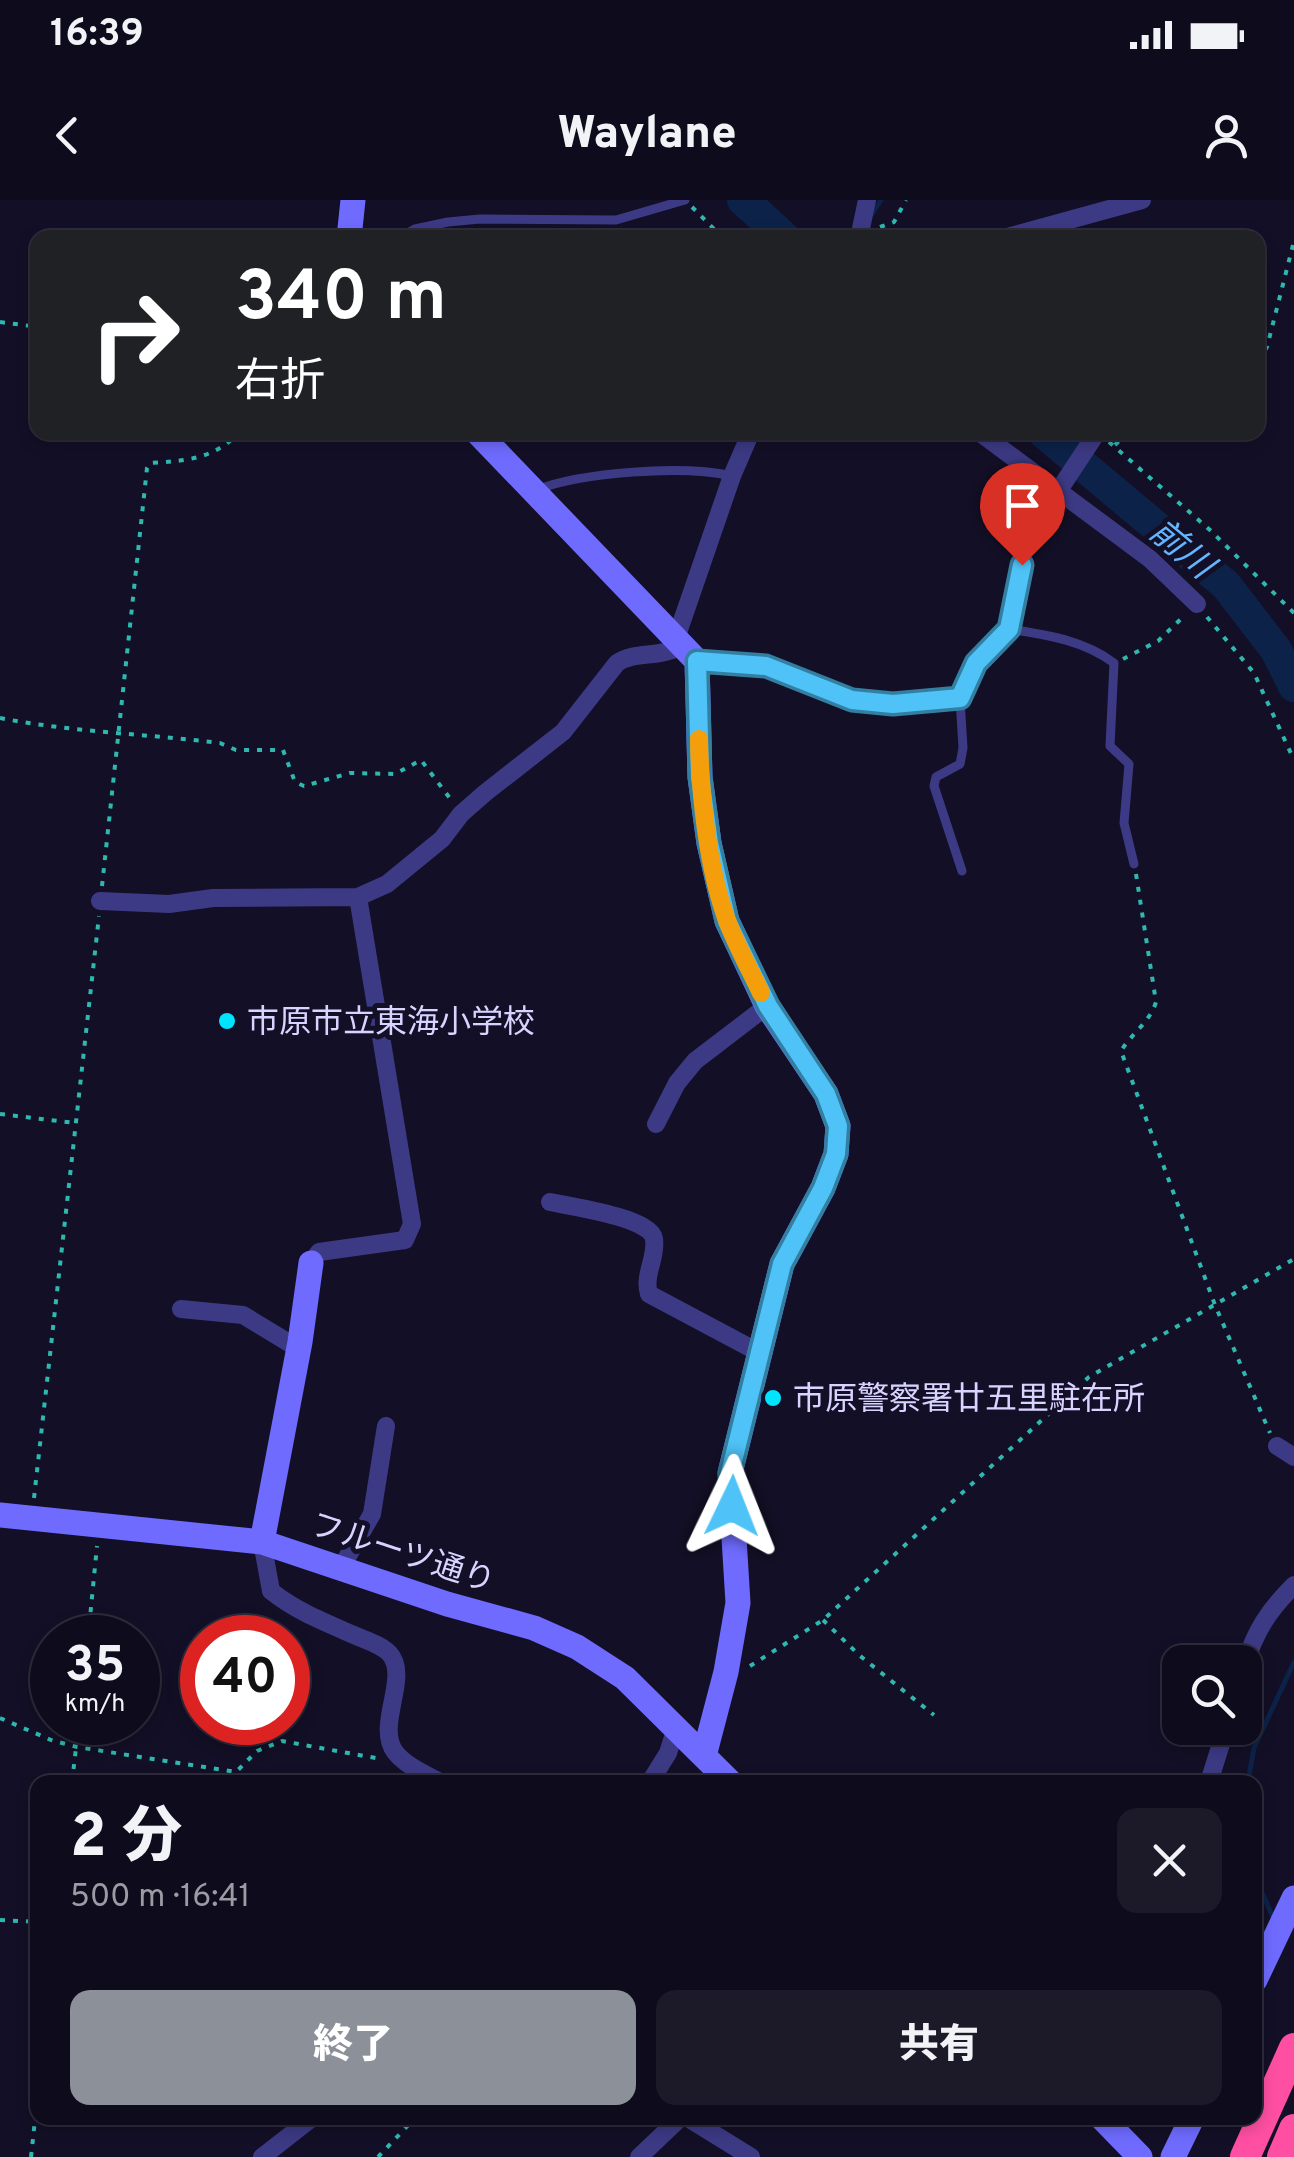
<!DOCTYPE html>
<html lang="ja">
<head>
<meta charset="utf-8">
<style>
  body { margin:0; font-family:Overpass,"Noto Sans JP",sans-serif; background:#1c1929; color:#f1f3f6; height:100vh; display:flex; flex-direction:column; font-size:38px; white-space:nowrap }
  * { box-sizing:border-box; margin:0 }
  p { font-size:32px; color:#9b9ba3 }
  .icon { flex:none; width:55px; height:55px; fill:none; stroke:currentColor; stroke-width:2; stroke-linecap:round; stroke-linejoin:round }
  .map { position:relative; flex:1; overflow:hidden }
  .sheet { position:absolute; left:30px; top:1575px; width:1232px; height:350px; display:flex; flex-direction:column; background:#0e0b1c; border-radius:20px; box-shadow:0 5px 15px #0003,0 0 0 2px #2e2b3b }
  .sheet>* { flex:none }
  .banner { position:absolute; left:30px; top:30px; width:1235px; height:210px; border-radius:20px; box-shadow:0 5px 15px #0003,0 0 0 2px #2e2b3b; background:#202124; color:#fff; overflow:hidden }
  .fabs { position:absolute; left:1162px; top:1445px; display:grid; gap:20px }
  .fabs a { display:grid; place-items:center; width:100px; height:100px; border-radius:20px; background:#0e0b1c; box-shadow:0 5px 15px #0003,0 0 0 2px #2e2b3b; font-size:50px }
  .speed { position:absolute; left:30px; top:1415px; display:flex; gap:20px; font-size:50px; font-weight:700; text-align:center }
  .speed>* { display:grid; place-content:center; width:130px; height:130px; border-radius:50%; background:#0e0b1c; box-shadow:0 5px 15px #0003,0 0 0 2px #2e2b3b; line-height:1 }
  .speed small { font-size:25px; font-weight:400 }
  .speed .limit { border:15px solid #d22; background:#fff; color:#111 }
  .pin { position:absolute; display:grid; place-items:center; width:85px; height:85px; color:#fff; margin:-102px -42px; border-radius:50% 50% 50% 0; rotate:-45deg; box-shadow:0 0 10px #0007 }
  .pin .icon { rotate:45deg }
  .me { position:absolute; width:110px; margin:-55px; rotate:2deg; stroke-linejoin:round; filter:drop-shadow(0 0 8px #0008) }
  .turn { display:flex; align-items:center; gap:35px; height:210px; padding:0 40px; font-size:45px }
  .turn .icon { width:130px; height:130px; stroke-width:2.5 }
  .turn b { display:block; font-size:70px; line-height:85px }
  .round { display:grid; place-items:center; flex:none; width:105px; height:105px; border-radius:20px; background:#1c1929 }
  .head { display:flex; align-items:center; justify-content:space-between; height:170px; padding:0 40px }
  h1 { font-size:60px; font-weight:800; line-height:75px }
  .primary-button { display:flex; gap:20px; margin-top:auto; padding:20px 40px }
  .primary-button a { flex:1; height:115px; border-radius:20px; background:#8c9099; color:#fff; font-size:40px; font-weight:800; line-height:115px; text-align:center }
  .primary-button a+a { background:#1c1929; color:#f1f3f6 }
  .status { display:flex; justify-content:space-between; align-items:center; height:70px; padding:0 50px; background:#0e0b1c; direction:ltr }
  .status svg { height:28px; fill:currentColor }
  header { display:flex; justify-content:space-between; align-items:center; height:130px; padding:0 40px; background:#0e0b1c; font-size:45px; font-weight:800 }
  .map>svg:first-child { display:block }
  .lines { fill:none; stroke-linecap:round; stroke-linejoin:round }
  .stream { stroke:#0c2248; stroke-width:5 }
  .river { stroke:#0c2248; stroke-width:32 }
  .path { stroke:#2fb8b0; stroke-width:4; stroke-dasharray:5 8; stroke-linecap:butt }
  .lane { stroke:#3d3a85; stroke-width:9 }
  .street { stroke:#3d3a85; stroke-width:18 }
  .secondary { stroke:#6f6bff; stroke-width:25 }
  .highway { stroke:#ff4fa3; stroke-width:30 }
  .route-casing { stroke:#337fa1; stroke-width:25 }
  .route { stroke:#4fc3f7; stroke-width:18 }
  .slow { stroke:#f59e0b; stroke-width:18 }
  .poi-dot { fill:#00e5ff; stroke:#130f26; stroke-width:4 }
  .labels { text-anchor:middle; stroke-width:10; stroke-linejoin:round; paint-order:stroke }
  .poi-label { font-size:32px; fill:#d9d4ff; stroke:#130f26; text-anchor:start }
  .street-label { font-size:32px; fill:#d9d4ff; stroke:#130f26 }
  .water-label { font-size:35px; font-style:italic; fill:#62b6ff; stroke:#130f26 }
</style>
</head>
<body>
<div class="status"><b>16:39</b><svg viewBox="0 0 49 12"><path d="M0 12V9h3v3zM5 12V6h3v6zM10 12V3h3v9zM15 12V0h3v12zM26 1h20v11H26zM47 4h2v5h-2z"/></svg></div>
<header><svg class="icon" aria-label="back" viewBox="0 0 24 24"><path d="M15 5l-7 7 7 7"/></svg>Waylane<svg class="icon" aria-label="person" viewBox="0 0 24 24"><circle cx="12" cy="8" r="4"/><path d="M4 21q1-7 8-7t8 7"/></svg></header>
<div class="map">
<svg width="1294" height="1957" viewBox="0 0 1294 1957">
  <rect width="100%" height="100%" fill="#130f26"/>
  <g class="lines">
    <path class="stream" d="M872 14 881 0
      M1248 1582 1254 1548 1294 1462
      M1255 1676 1274 1720"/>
    <path class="river" d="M743 0 785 38
      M1043 232 1226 385 1276 450 1294 486"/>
    <path class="path" d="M692 7 723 38
      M880 27 894 22 906 0
      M0 122 38 127
      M1258 161 1267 147 1294 41
      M1109 242 1210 330 1294 413
      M1115 245 1128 232
      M1207 417 1254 473 1294 560
      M1123 459 1158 441 1184 416
      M0 518C72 532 147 534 220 543L236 550H283L295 582 304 586 350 573 395 574 421 560 452 601
      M1136 674 1156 802C1150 822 1131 834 1121 851L1215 1105 1270 1233
      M102 686 147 268 150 263C186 261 214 259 240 232
      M0 914 75 923
      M34 1298 99 716
      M823 1420 859 1455 934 1515
      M88 1438 97 1346
      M750 1466 823 1420 1089 1177 1294 1059
      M0 1518 51 1540 77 1547 236 1572 257 1551 282 1541 381 1559
      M72 1582 79 1522
      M0 1720 38 1722
      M31 1957 38 1892
      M378 1957 415 1918"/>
    <path class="lane" d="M399 38 415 29 448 22 480 19 616 20 685 0
      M536 290C583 272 682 265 732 276
      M1009 429C1047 435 1083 440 1114 463L1110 546 1129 564 1124 623 1134 664
      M700 461 767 466 852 499 893 504 960 499 976 463 1009 429 1034 317 1058 290
      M960 499 963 548 960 564 936 577 934 586 962 671"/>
    <path class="street" d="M859 38 867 0
      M1004 38 1142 0
      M979 232 1150 359 1197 404
      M1061 287 1096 234 1094 232
      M100 701 169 704 213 698 358 697 387 684 442 639 461 614 485 593 563 532 617 463C634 452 653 457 672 450L732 276 751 232
      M656 924 677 883 695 861 767 806
      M550 1002C569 1006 652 1018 654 1039 657 1058 643 1075 649 1094L758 1152
      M311 1063 319 1052 405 1040 412 1024 358 697
      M181 1109 243 1115 299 1149
      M1277 1246 1294 1257
      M262 1342 271 1391C296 1411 324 1422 354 1435 365 1440 380 1444 389 1453 411 1476 375 1525 395 1552 406 1566 425 1574 440 1582
      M341 1368 372 1314 386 1226
      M1245 1465C1255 1431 1269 1410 1294 1385
      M650 1582 668 1553 676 1528
      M1209 1582 1226 1528
      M688 1918 751 1957
      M262 1957 312 1918
      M639 1957 680 1918"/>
    <path class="secondary" d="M349 38 353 0
      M477 232 697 461 700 577 709 643 727 721 767 806 826 894 838 926 836 954 823 988 782 1064 730 1273 738 1403 726 1472 704 1556
      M0 1315 262 1342 447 1404 534 1428 577 1447 625 1478 730 1582
      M262 1342 300 1142 311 1063
      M1255 1780 1294 1698
      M1102 1918 1140 1957
      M1173 1957 1192 1918"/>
    <path class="highway" d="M1245 1957 1294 1848
      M1282 1957 1294 1929"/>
  </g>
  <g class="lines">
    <defs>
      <path id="route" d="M732 1306 730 1273 782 1064 823 988 836 954 838 926 826 894 768 806 727 721 709 643 700 577 697 461 766 466 852 500 893 504 960 498 976 463 1009 429 1022 365"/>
    </defs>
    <use href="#route" class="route-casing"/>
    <use href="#route" class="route"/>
    <path class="slow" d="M699 539C700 595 708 671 728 723 737 746 750 770 761 793"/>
  </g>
  <g class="poi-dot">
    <circle cx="227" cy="821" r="10"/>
    <circle cx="773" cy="1198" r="10"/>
  </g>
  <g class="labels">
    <g class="poi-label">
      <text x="247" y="832">市原市立東海小学校</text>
      <text x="793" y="1209">市原警察署廿五里駐在所</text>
    </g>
    <g class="street-label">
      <text transform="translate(403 1352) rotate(18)" y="11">フルーツ通り</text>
    </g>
    <g class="water-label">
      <text transform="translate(1182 348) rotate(40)" y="12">前川</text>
    </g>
  </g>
</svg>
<div class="fabs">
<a><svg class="icon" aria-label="search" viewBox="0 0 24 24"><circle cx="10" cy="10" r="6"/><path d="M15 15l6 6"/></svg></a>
</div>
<div class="speed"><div>35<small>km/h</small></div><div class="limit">40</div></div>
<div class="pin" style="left:1022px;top:365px;background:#d93025"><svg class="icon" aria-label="arrive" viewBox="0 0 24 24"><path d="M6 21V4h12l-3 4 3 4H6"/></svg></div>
<svg class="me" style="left:732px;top:1306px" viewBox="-20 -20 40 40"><path d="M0-17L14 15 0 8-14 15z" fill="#4fc3f7" stroke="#fff" stroke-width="4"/></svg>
<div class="banner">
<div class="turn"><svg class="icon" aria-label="right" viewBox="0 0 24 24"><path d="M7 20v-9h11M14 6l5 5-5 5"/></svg><div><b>340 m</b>右折</div></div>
</div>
<section class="sheet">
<div class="head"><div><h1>2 分</h1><p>500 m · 16:41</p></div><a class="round"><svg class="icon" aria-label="close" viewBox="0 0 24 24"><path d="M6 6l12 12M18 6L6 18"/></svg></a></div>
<div class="primary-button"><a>終了</a><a>共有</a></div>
</section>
</div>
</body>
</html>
